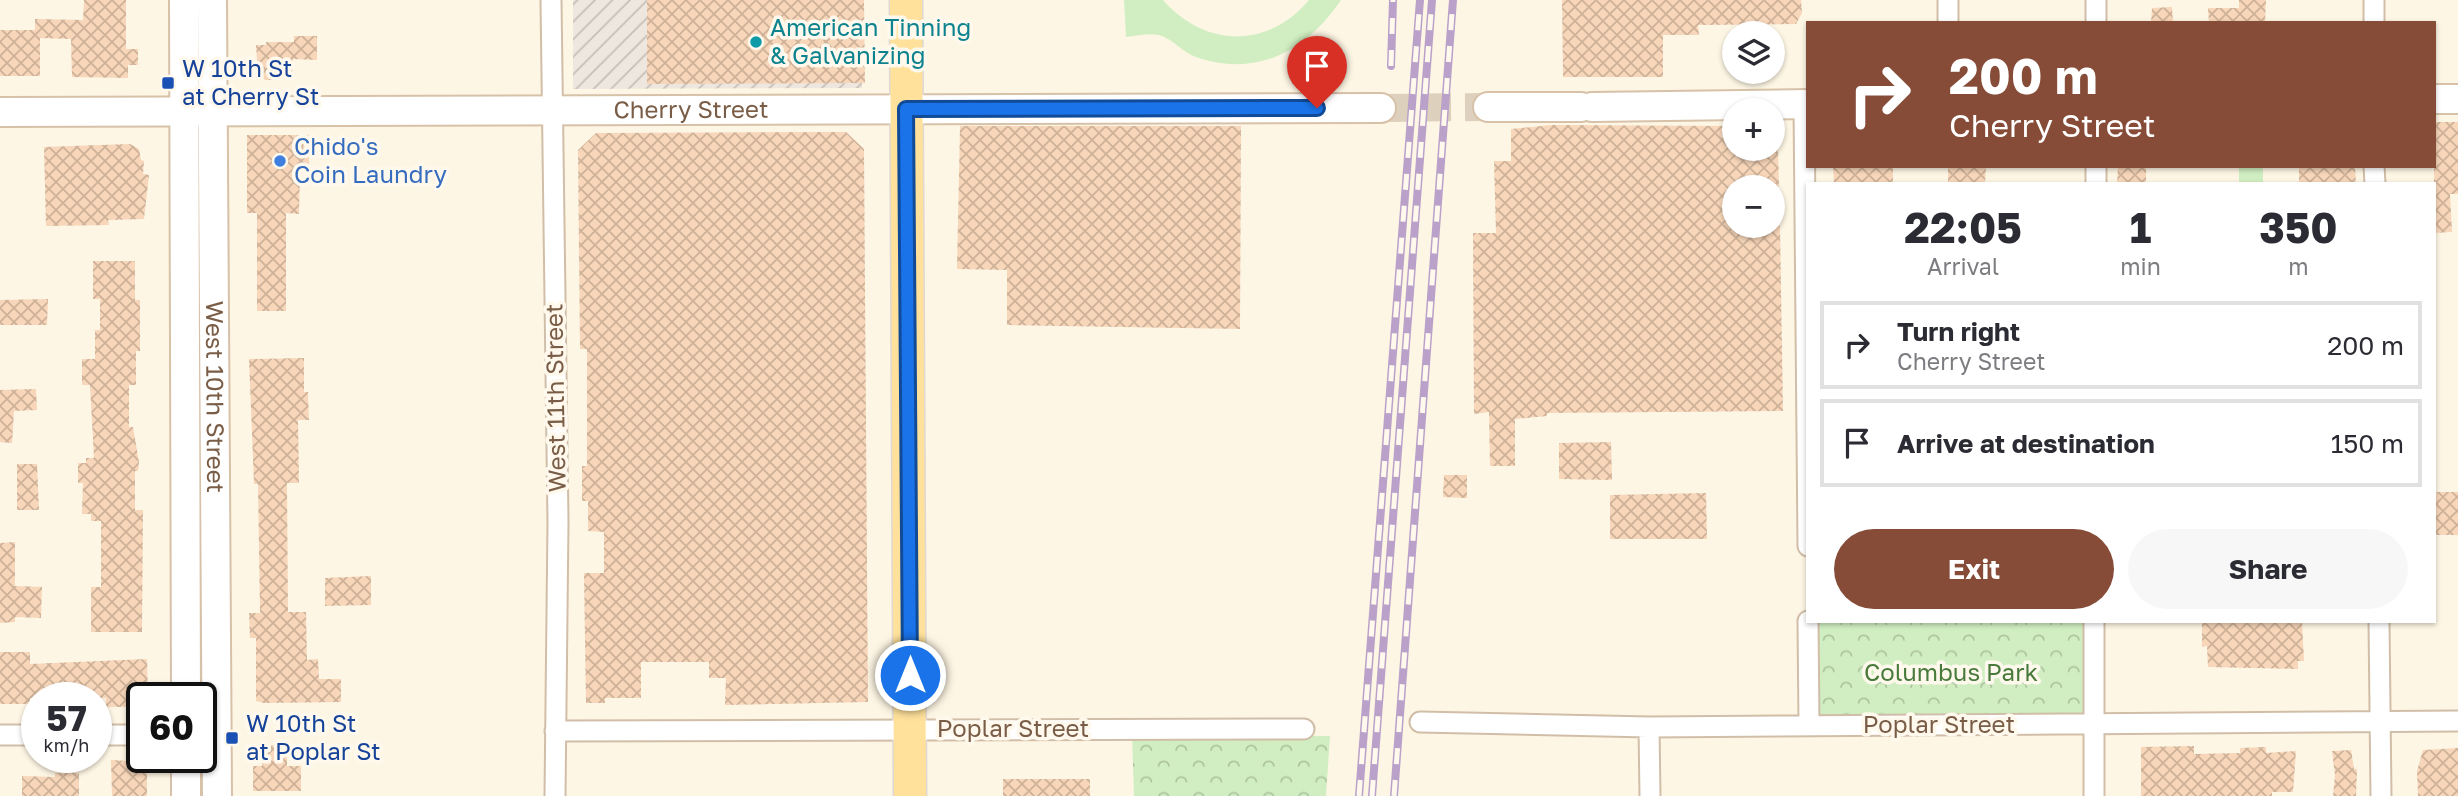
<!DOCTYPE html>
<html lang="en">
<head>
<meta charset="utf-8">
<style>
  body { margin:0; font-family:"Golos Text",sans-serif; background:#f7f7f7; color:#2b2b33; height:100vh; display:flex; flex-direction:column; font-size:26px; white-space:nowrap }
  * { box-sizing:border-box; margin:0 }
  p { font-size:23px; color:#7c7c81 }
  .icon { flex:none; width:38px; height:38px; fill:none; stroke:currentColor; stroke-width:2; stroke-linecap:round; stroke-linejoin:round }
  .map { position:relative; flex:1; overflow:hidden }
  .drawer { position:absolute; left:1806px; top:182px; width:630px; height:441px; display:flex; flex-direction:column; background:#fff; border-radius:0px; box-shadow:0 2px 5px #0004 }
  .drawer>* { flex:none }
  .top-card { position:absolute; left:1806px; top:21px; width:630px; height:147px; border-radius:0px; box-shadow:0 2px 5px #0004; background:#864c38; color:#fff; overflow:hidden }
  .fabs { position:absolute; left:1722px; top:21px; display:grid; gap:14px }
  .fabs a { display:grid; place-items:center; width:63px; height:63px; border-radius:50%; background:#fff; box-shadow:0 2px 5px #0004; font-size:35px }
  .speed { position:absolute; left:21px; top:682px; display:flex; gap:14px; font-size:35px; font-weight:700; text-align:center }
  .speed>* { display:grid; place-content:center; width:91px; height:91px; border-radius:50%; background:#fff; box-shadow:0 2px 5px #0004; line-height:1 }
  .speed small { font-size:18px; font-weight:400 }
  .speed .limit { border:4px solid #111; border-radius:10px; background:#fff; color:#111 }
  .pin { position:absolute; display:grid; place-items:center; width:60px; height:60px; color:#fff; margin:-72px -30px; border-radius:50% 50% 50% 0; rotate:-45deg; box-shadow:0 0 7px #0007 }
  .pin .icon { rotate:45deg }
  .me { position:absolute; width:77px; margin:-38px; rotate:0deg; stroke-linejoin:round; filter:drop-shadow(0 0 5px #0008) }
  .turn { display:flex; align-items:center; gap:24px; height:147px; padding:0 28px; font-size:32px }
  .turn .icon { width:91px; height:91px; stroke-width:2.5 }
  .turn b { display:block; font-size:49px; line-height:60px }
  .eta { display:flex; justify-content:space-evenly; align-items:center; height:119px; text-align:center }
  .eta b { font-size:42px; font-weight:700; line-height:49px }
  .primary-button { display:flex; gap:14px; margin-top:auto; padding:14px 28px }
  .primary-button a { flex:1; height:80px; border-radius:42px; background:#864c38; color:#fff; font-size:28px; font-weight:700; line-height:80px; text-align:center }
  .primary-button a+a { background:#f7f7f7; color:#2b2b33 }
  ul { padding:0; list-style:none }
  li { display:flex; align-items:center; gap:21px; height:88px; margin:0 14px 10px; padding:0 14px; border:4px solid #e1e1e2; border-radius:0px }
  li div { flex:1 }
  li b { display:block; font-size:26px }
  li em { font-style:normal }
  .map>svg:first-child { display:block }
  .industrial { fill:url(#industrial-furrows) }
  .grass { fill:#d0eec1 }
  .forest { fill:url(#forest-crowns) }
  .building { fill:url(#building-cross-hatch) }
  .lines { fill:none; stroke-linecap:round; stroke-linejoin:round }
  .secondary-tunnel { stroke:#ddd0bc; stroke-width:28; stroke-dasharray:28 14; stroke-linecap:butt }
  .street-casing { stroke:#d1bea8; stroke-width:23 }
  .secondary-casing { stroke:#d7c1a8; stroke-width:32 }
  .primary-casing { stroke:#dfd8d3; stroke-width:35 }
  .street { stroke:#fff; stroke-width:19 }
  .secondary { stroke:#fff; stroke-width:28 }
  .primary { stroke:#ffe19b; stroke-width:32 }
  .rail-casing { stroke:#baa1ca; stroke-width:8 }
  .rail { stroke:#fff9ed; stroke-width:5; stroke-dasharray:16; stroke-linecap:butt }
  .route-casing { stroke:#114b97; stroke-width:18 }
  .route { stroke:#1a73e8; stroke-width:12 }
  .culture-dot { fill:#0f9aa8; stroke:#fff9ed; stroke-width:2.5 }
  .transit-dot { fill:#1a4fb4; stroke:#fff9ed; stroke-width:2.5 }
  .shop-dot { fill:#3f7fe0; stroke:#fff9ed; stroke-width:2.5 }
  .labels { text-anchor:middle; stroke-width:7; stroke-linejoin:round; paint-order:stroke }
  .culture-label { font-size:24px; fill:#0d838f; stroke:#fff9ed; text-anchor:start }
  .transit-label { font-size:24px; fill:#164399; stroke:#fff9ed; text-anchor:start }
  .street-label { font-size:24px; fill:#7a5d46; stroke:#fff9ed }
  .shop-label { font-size:24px; fill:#366cbe; stroke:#fff9ed; text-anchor:start }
  .park-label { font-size:24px; fill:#487b3b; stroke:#fff9ed }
</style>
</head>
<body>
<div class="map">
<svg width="2458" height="796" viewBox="0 0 2458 796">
  <defs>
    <pattern id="industrial-furrows" width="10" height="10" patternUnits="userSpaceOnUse" patternTransform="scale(1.75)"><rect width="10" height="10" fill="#eee7df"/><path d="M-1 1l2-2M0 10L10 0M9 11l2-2" fill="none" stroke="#c6beb7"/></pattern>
    <pattern id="forest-crowns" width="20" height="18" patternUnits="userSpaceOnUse" patternTransform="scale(1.75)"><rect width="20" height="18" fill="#d0eec1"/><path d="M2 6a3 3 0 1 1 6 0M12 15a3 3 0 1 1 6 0" fill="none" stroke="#aec49f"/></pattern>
    <pattern id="building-cross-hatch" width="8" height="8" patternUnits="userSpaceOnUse" patternTransform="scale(1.75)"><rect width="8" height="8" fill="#f7d6b9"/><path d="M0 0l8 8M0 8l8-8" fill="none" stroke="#cdb198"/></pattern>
  </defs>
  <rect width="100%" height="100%" fill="#fef6e4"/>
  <path class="industrial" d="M573 0H862V88L573 89Z"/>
  <path class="grass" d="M1124 0H1163C1205 48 1268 49 1309 0H1341C1306 51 1258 78 1196 57 1183 53 1172 38 1159 35 1149 33 1136 36 1126 37Z
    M2239 166H2263V184H2239Z"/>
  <path class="forest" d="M1808 621H2094L2093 724 1809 726Z
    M1132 734 1330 736 1326 796H1134Z"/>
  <path class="building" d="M84 0H126V49H138V65H128V78L72 77 71 39 40 38V76H0V30H35V19L83 20Z
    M647 0H864L865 83 647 84Z
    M1562 0H1801L1802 13 1796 24 1698 25 1699 35H1663V77H1563Z
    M2239 0H2266L2265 23H2209L2208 8H2239Z
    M2172 7 2173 23H2151L2152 8Z
    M294 36H317V60L293 59 292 73 275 74V80H265L258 74 256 45H266V42H294Z
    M2434 122H2458V194H2450L2452 232 2434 233Z
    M1551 125 1734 126V149H1778L1779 187H1734V226H1780L1783 411 1547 413V416L1515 419V466H1490L1489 412 1474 414 1473 233H1496L1494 161H1511V129Z
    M960 126H1241L1240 329 1007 325V270L957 269Z
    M846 132 864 149 868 702 725 705 726 678H709V662H641V698H605V703H586L584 573H604V532L588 531V501H582V466H587V349H580L578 150 596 133Z
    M247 135H309V170H300L299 214 286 213V311H257V213H247Z
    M130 144 139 149 141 160 144 161 143 174 149 175 144 219 108 220 109 225 46 226 44 147Z
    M1833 166H1893V184H1834Z
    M1948 166H1986L1985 184H1948Z
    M2118 166H2146V184H2117Z
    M2355 166 2356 184H2299V167Z
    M93 261H135V300H140V351H136V385H129V427H133L139 462 138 471H135V510H143L142 632H91V587H101V521H91V514H82L83 483H78V463H86V458H94L90 385H82V359H95V330H100V299H93Z
    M48 299 47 325H0V300Z
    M304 358V392H308L309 420H298L299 483H287L288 612H306L307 660 318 659 319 679H341V702L264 703 256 701V638H250L249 613H260L258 484H254L249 359Z
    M36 389 37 410 14 411 12 443 0 442V390Z
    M1611 442 1612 480 1559 479V443Z
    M17 464H37L39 510H17Z
    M1444 475H1467V498L1443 497Z
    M2434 492H2458V535H2434Z
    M1706 493 1707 539H1610V495Z
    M15 542V586L42 587 41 618 15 617V622L0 623V543Z
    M371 576V605L325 606V578Z
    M2202 621H2302L2304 661H2298V669L2208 667 2207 646 2202 647Z
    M0 652H30V664L147 659 148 698H142V707H106V698H30V704H0Z
    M262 745H287V766H301V791H253V766H262Z
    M2194 746V754L2240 753V748L2266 747V753L2296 751 2293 792H2272V796H2141V747Z
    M2458 748V796H2418L2417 771 2423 750Z
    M2351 750 2354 769H2357L2356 796H2333L2335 775 2332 751Z
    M111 760 147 762V796H112Z
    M55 773H79V796H22V776L55 777Z
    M1003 779H1090V796H1003Z"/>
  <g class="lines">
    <path class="secondary-tunnel" d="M1381 108 1488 107"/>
    <defs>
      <path id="street" d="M551 0 558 522 555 796
        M1948 0V23
        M2096 0V23
        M2374 0V23
        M1804 104 1808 546
        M2374 166 2375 184
        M2096 184V166
        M1808 621 1809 726
        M2094 621V796
        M2379 621 2381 796
        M1420 722 1649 727 2458 721
        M1649 727 1650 796
        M555 731 1304 729
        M0 735H37
        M96 735H142"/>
      <g id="secondary">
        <path d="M184 0 186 698"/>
        <path id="s1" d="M212 0 217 796"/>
        <path d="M2434 99H2458"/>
        <path d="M1488 107H1581"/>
        <path d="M1592 107 1808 104"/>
        <path id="s2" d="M0 112 1381 108"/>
        <path d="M186 796V758"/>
      </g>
      <path id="primary" d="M906 0 910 796"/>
    </defs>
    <use href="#street" class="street-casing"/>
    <use href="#secondary" class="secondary-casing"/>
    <use href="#primary" class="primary-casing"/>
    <use href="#street" class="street"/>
    <use href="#secondary" class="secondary"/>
    <use href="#primary" class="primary"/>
    <defs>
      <path id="rail" d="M1391 66 1393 0
        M1359 796 1420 0
        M1372 796 1432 0
        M1394 796 1453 0"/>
    </defs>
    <use href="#rail" class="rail-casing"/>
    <use href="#rail" class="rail"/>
  </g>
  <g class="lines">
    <defs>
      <path id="route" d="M910 675 906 109 1317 108"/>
    </defs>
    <use href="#route" class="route-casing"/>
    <use href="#route" class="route"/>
  </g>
  <circle class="culture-dot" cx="756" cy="42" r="7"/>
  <g class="transit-dot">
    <rect x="161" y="76" width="14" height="14" rx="3.5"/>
    <rect x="225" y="731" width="14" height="14" rx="3.5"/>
  </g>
  <circle class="shop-dot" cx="280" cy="161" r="7"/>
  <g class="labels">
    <g class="culture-label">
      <text x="770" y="36">American Tinning<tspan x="770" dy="28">&amp; Galvanizing</tspan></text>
    </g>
    <g class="transit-label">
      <text x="182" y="77">W 10th St<tspan x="182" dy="28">at Cherry St</tspan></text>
      <text x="246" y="732">W 10th St<tspan x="246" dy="28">at Poplar St</tspan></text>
    </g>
    <g class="street-label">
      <text dy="8" stroke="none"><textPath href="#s2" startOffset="691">Cherry Street</textPath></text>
      <text dy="8" stroke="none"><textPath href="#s1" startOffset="397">West 10th Street</textPath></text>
      <text transform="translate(556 398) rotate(-91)" y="8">West 11th Street</text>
      <text x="1939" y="733">Poplar Street</text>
      <text x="1013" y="737">Poplar Street</text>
    </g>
    <g class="shop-label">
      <text x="294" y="155">Chido's<tspan x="294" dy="28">Coin Laundry</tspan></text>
    </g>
    <g class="park-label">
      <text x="1951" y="681">Columbus Park</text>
    </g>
  </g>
</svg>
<div class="fabs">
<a><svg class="icon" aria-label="layers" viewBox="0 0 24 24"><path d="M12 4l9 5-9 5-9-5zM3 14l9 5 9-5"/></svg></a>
<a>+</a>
<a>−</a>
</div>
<div class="speed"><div>57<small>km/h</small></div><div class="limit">60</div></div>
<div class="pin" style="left:1317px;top:108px;background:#d93025"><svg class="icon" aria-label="arrive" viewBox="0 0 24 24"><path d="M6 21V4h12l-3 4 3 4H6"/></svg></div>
<svg class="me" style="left:910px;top:675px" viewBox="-20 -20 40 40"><circle r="17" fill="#1a73e8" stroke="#fff" stroke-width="3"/><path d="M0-11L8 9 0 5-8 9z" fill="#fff"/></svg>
<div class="top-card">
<div class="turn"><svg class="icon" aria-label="right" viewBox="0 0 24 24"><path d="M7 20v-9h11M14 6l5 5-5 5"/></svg><div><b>200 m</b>Cherry Street</div></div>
</div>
<section class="drawer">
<div class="eta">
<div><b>22:05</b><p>Arrival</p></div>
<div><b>1</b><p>min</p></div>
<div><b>350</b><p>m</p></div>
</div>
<ul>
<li><svg class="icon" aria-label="right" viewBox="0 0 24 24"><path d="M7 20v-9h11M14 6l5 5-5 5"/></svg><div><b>Turn right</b><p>Cherry Street</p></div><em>200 m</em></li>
<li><svg class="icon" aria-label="arrive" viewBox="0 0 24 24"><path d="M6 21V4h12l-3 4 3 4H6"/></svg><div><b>Arrive at destination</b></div><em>150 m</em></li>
</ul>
<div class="primary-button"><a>Exit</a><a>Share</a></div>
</section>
</div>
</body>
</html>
